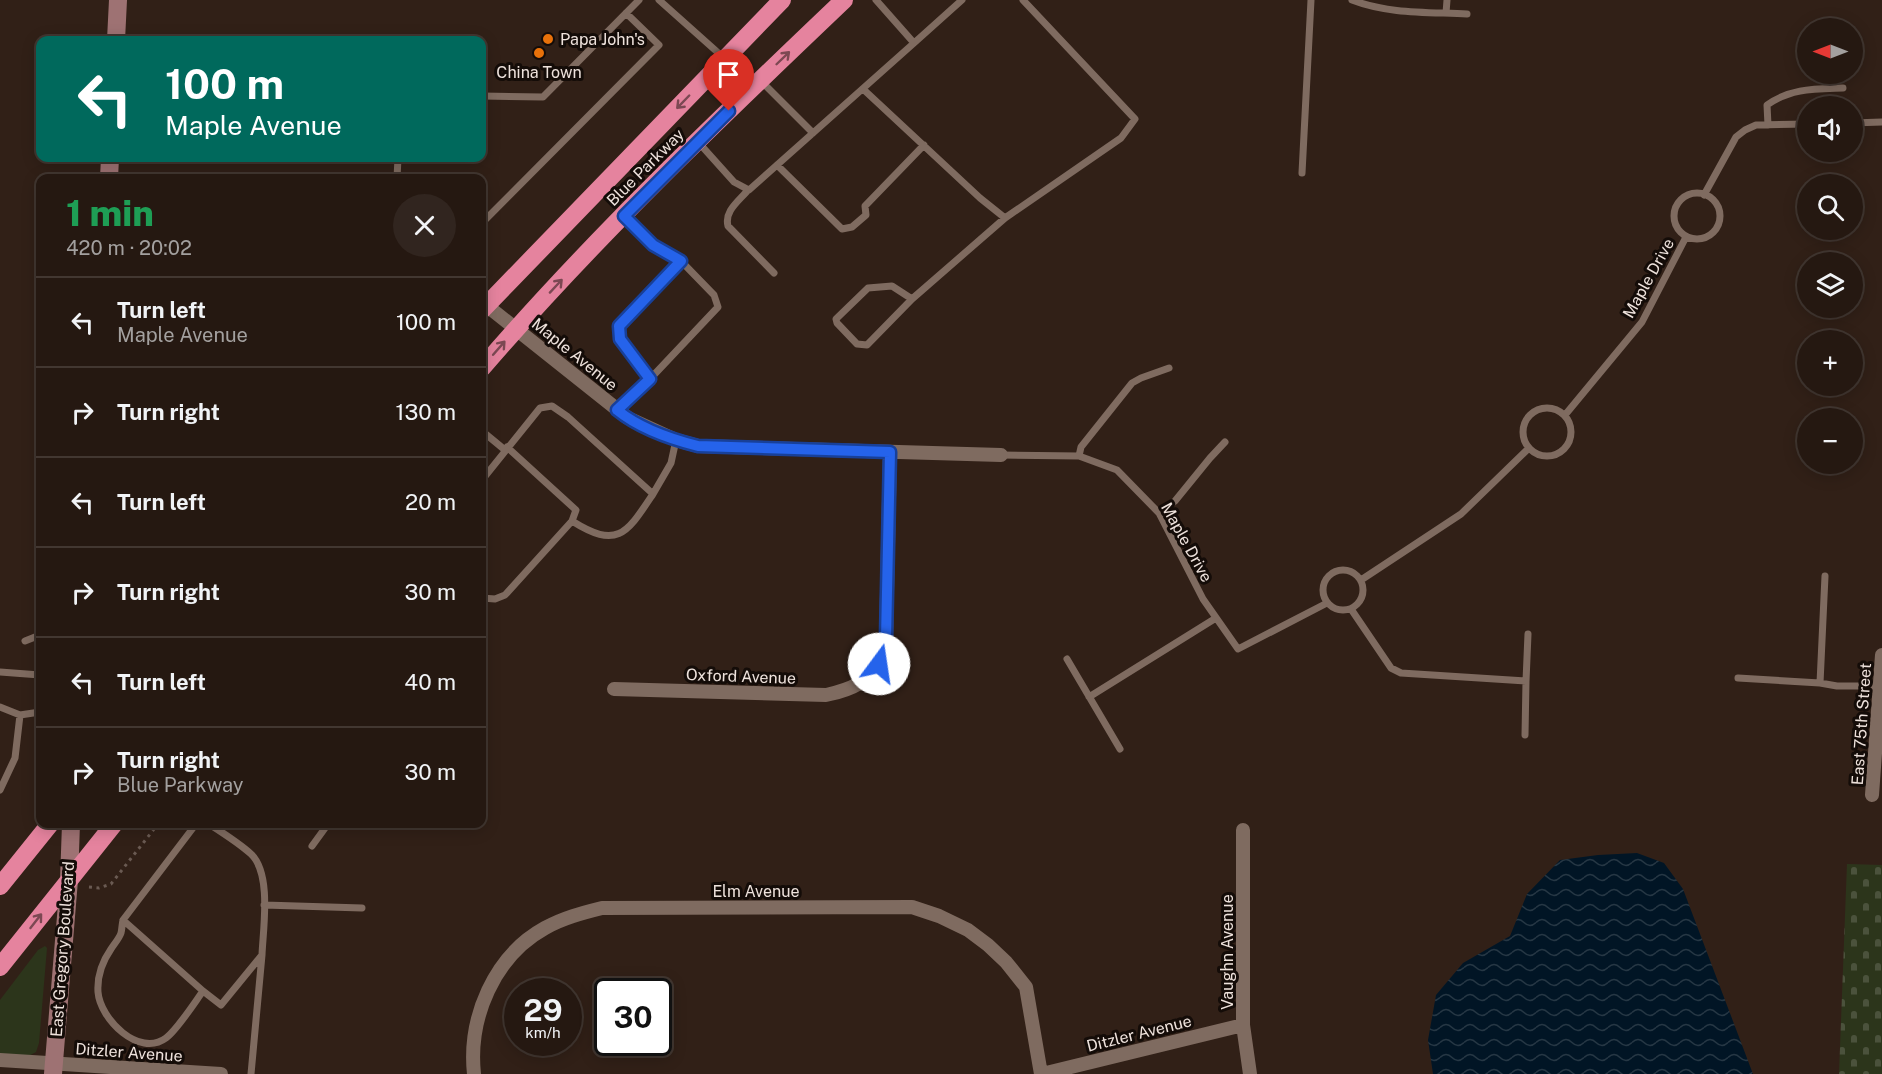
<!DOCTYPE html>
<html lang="en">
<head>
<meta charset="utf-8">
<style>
  body { margin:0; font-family:"Public Sans",sans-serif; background:#31251f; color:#f1f3f6; height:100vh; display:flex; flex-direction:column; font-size:22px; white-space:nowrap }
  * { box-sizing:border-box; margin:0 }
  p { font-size:20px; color:#a3a09f }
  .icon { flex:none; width:33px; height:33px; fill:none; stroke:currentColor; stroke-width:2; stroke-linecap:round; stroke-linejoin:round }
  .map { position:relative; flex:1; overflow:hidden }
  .sheet { position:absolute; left:36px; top:174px; width:450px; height:654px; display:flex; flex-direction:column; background:#251811; border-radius:12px; box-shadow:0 3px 15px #0003,0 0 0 2px #423731 }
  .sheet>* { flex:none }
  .hud { position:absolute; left:36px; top:36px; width:450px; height:126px; border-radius:12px; box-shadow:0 3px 15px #0003,0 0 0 2px #423731; background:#00695c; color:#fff; overflow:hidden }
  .needle { width:39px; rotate:270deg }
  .buttons { position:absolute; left:1797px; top:18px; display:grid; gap:12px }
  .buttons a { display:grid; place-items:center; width:66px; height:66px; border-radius:50%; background:#251811; box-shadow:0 3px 15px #0003,0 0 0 2px #423731; font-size:30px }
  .speed { position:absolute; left:504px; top:978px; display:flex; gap:12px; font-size:30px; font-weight:700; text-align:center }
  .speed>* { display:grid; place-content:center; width:78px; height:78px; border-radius:50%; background:#251811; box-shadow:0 3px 15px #0003,0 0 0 2px #423731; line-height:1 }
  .speed small { font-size:15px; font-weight:400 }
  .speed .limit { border:3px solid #111; border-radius:9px; background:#fff; color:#111 }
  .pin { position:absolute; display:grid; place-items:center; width:51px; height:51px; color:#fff; margin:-62px -26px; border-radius:50% 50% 50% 0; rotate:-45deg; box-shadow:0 0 6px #0007 }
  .pin .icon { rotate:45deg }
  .me { position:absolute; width:66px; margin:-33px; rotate:14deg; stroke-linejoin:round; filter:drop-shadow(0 0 4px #0008) }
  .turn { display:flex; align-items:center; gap:21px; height:126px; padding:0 30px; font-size:27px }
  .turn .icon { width:78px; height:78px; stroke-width:2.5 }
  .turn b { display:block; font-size:42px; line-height:51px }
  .round { display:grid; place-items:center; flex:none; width:63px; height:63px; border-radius:32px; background:#31251f }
  .summary { display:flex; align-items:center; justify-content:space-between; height:102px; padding:0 30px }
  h1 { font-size:36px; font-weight:800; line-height:45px; color:#1e9e55 }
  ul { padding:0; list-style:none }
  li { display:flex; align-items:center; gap:18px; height:90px; padding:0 30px; border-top:2px solid #423731 }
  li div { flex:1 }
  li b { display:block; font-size:22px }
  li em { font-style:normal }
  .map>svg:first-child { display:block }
  .green { fill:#2c351b }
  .cemetery { fill:url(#cemetery-stones) }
  .water { fill:url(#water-waves) }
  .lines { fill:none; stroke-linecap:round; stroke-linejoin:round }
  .path { stroke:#6a5a52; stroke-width:3; stroke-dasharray:3 4.5; stroke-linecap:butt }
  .lane { stroke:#7f6b60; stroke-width:7 }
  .street { stroke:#7f6b60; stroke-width:14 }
  .secondary { stroke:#9e7273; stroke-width:18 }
  .highway { stroke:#e5839e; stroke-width:18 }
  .oneway { stroke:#7c4853 }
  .route-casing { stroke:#184099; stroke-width:15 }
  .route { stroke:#2563eb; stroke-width:10 }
  .food-dot { fill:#e8710a; stroke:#140c08; stroke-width:2 }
  .labels { text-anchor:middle; stroke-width:6; stroke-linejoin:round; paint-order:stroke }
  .poi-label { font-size:16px; fill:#eee2dc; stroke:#140c08; text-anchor:start }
  .street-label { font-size:16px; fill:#eee2dc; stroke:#140c08 }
</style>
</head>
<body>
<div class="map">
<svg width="1882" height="1074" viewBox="0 0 1882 1074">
  <defs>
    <pattern id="cemetery-stones" width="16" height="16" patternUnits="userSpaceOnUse" patternTransform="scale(1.5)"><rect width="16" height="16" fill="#2c351b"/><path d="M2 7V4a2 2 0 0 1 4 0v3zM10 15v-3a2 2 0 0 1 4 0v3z" fill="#4b523c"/></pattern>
    <pattern id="water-waves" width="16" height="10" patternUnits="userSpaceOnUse" patternTransform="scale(1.5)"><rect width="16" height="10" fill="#011525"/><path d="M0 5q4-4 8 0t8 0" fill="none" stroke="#263744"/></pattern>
  </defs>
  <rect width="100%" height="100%" fill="#312017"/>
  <path class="green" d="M45 946 47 948 39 1043 36 1052 25 1058 0 1056V1000L38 950Z"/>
  <path class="cemetery" d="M1847 864 1882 865V1074H1839Z"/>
  <path class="water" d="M1637 853 1664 863 1683 889 1753 1074H1433L1428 1040 1436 995 1463 963 1510 936 1527 894 1560 860 1598 855Z"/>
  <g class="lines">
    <path class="path" d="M89 887 99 888 111 884 158 824"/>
    <path class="lane" d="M659 0 724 58
      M1352 0C1388 14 1428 12 1467 14
      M1446 13 1447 0
      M914 43 962 0
      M762 82 813 133
      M863 89 980 198 1005 218 1121 138 1135 119 1023 0
      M482 96 543 97 639 0
      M1852 123 1882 122
      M1768 125 1767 105C1791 88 1815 89 1843 88
      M699 143 734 182 749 190 914 43 876 0
      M777 165 842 229 852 227 866 215 865 206 924 145
      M1302 173 1311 0
      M397 178 398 158
      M748 190C739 201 724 211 728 226L774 273
      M1674 216a23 23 0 1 1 46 0a23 23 0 1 1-46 0Z
      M1704 195 1736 137 1745 130 1756 125 1808 124
      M482 223 659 45 626 13
      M912 299 867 345 857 344 837 323 836 319 868 288 892 286 912 299 1005 218
      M650 379 718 307 714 295 681 261
      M1523 432a24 24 0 1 1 48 0a24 24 0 1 1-48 0Z
      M617 410 650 379 620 339 619 326 681 261 653 245 624 216
      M1565 415 1642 322 1686 237
      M482 431 505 450
      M507 447 576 510 572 521
      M1001 455 1079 456 1117 470 1159 513 1203 599 1238 649 1327 603
      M1079 456 1081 447 1132 383 1141 378 1169 368
      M482 480 540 408 552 406 568 417 653 494 671 463 676 440
      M1159 513 1175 501 1210 458 1225 442
      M1323 590a20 20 0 1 1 40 0a20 20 0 1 1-40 0Z
      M1825 576 1820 683 1837 686H1880
      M1361 580 1461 514 1529 448
      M482 598 495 599 505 595 572 521C618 550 627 533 653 494
      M1351 609 1391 668 1401 673 1526 681 1525 735
      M40 636 38 581 40 578
      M25 641 40 635
      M1067 659 1120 749
      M0 672 40 675
      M1738 678 1820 683
      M1526 681 1528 634
      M1089 697 1216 618
      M0 707 20 715
      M0 790 15 758 20 715 40 712
      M196 824 123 920C122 924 122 929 121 933 119 939 114 944 111 949 102 962 97 976 98 992 100 1019 139 1058 166 1038 177 1030 195 1002 203 991L221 1005 262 955 251 1074
      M209 824C223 833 239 843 251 854 272 874 263 929 262 955
      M312 846 328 824
      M264 905 362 908
      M123 920 203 991"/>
    <path class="street" d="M486 305 628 418 676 440 698 446 1001 455
      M614 689 826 695C846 691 869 683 879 663 882 656 884 647 886 639L890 452
      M1872 795 1882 655
      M1243 830V1025L1250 1074
      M0 1060 221 1074
      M474 1074C468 1018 494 956 545 928 563 918 582 913 602 908L912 907 939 916 968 930 988 945 1006 962 1026 987 1041 1074
      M1042 1074 1243 1025"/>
    <path class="secondary" d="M116 40 118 0
      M109 178 110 158
      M53 1074 69 880 71 824"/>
    <path class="highway" d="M482 310 782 0
      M482 368C594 238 719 119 844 0
      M0 886 50 824
      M0 967 114 824"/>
  </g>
  <defs><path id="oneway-shaft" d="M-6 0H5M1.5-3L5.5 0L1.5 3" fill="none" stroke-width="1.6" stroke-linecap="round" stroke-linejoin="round" transform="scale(1.5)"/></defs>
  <g class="oneway">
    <use href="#oneway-shaft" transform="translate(783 58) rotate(-44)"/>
    <use href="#oneway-shaft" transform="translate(683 102) rotate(134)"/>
    <use href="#oneway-shaft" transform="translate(556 286) rotate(-47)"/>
    <use href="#oneway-shaft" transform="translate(499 348) rotate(-49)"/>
    <use href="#oneway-shaft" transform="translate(36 921) rotate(-52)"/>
  </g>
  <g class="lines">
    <defs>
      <path id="route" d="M729 111 624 216 653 245 681 261 619 326 620 339 650 379 617 410C639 428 670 439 698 446L890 452 886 639 879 664"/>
    </defs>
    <use href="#route" class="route-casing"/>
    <use href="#route" class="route"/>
  </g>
  <g class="food-dot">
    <circle cx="548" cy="39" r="6"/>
    <circle cx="539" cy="53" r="6"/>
  </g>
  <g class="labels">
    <g class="poi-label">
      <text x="560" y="45">Papa John's</text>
      <text x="539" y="78" text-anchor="middle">China Town</text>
    </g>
    <g class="street-label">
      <text transform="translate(645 167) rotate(-45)" y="6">Blue Parkway</text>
      <text transform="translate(1648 278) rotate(-61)" y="6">Maple Drive</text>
      <text transform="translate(575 354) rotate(39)" y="6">Maple Avenue</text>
      <text transform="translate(1187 542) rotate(61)" y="6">Maple Drive</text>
      <text transform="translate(741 676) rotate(2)" y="6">Oxford Avenue</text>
      <text transform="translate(1861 724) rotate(-86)" y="6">East 75th Street</text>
      <text x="756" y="897">Elm Avenue</text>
      <text transform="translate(62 949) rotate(-86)" y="6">East Gregory Boulevard</text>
      <text transform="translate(1227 952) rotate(-90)" y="6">Vaughn Avenue</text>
      <text transform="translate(1139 1033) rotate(-14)" y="6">Ditzler Avenue</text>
      <text transform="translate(129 1052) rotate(4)" y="6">Ditzler Avenue</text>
    </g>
  </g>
</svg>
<div class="buttons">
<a><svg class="needle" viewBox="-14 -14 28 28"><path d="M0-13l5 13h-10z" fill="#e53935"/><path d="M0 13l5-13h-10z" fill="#a3a09f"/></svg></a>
<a><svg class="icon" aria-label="sound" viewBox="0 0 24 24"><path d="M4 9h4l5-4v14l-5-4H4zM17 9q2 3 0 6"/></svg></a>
<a><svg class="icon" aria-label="search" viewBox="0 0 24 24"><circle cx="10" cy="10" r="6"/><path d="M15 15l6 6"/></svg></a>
<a><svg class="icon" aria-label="layers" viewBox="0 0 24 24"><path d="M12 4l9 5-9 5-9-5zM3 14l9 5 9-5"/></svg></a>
<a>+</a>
<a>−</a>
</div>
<div class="speed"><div>29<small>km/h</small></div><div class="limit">30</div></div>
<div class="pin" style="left:729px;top:111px;background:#d93025"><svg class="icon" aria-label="arrive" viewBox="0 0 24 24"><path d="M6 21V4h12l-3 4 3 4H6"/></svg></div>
<svg class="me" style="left:879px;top:664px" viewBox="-20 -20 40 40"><circle r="19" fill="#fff"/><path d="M0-13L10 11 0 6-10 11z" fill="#2563eb"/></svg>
<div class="hud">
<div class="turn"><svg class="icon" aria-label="left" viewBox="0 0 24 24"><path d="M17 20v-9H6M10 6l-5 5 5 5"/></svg><div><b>100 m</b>Maple Avenue</div></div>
</div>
<section class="sheet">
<div class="summary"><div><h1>1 min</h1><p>420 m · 20:02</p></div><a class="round"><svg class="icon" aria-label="close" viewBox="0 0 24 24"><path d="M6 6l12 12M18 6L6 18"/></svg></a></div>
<ul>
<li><svg class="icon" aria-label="left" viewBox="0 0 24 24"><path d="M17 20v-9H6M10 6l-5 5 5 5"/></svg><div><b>Turn left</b><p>Maple Avenue</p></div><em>100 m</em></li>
<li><svg class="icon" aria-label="right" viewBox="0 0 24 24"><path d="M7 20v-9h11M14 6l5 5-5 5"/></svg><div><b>Turn right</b></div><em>130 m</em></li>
<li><svg class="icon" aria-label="left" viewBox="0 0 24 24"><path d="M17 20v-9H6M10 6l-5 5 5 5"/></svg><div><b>Turn left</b></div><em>20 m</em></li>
<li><svg class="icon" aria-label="right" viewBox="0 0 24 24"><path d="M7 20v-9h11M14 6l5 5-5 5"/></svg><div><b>Turn right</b></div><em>30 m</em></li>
<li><svg class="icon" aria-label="left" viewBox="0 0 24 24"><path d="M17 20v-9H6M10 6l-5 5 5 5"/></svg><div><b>Turn left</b></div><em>40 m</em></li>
<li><svg class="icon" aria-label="right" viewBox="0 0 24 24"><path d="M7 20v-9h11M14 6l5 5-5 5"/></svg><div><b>Turn right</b><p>Blue Parkway</p></div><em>30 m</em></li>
</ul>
</section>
</div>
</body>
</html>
